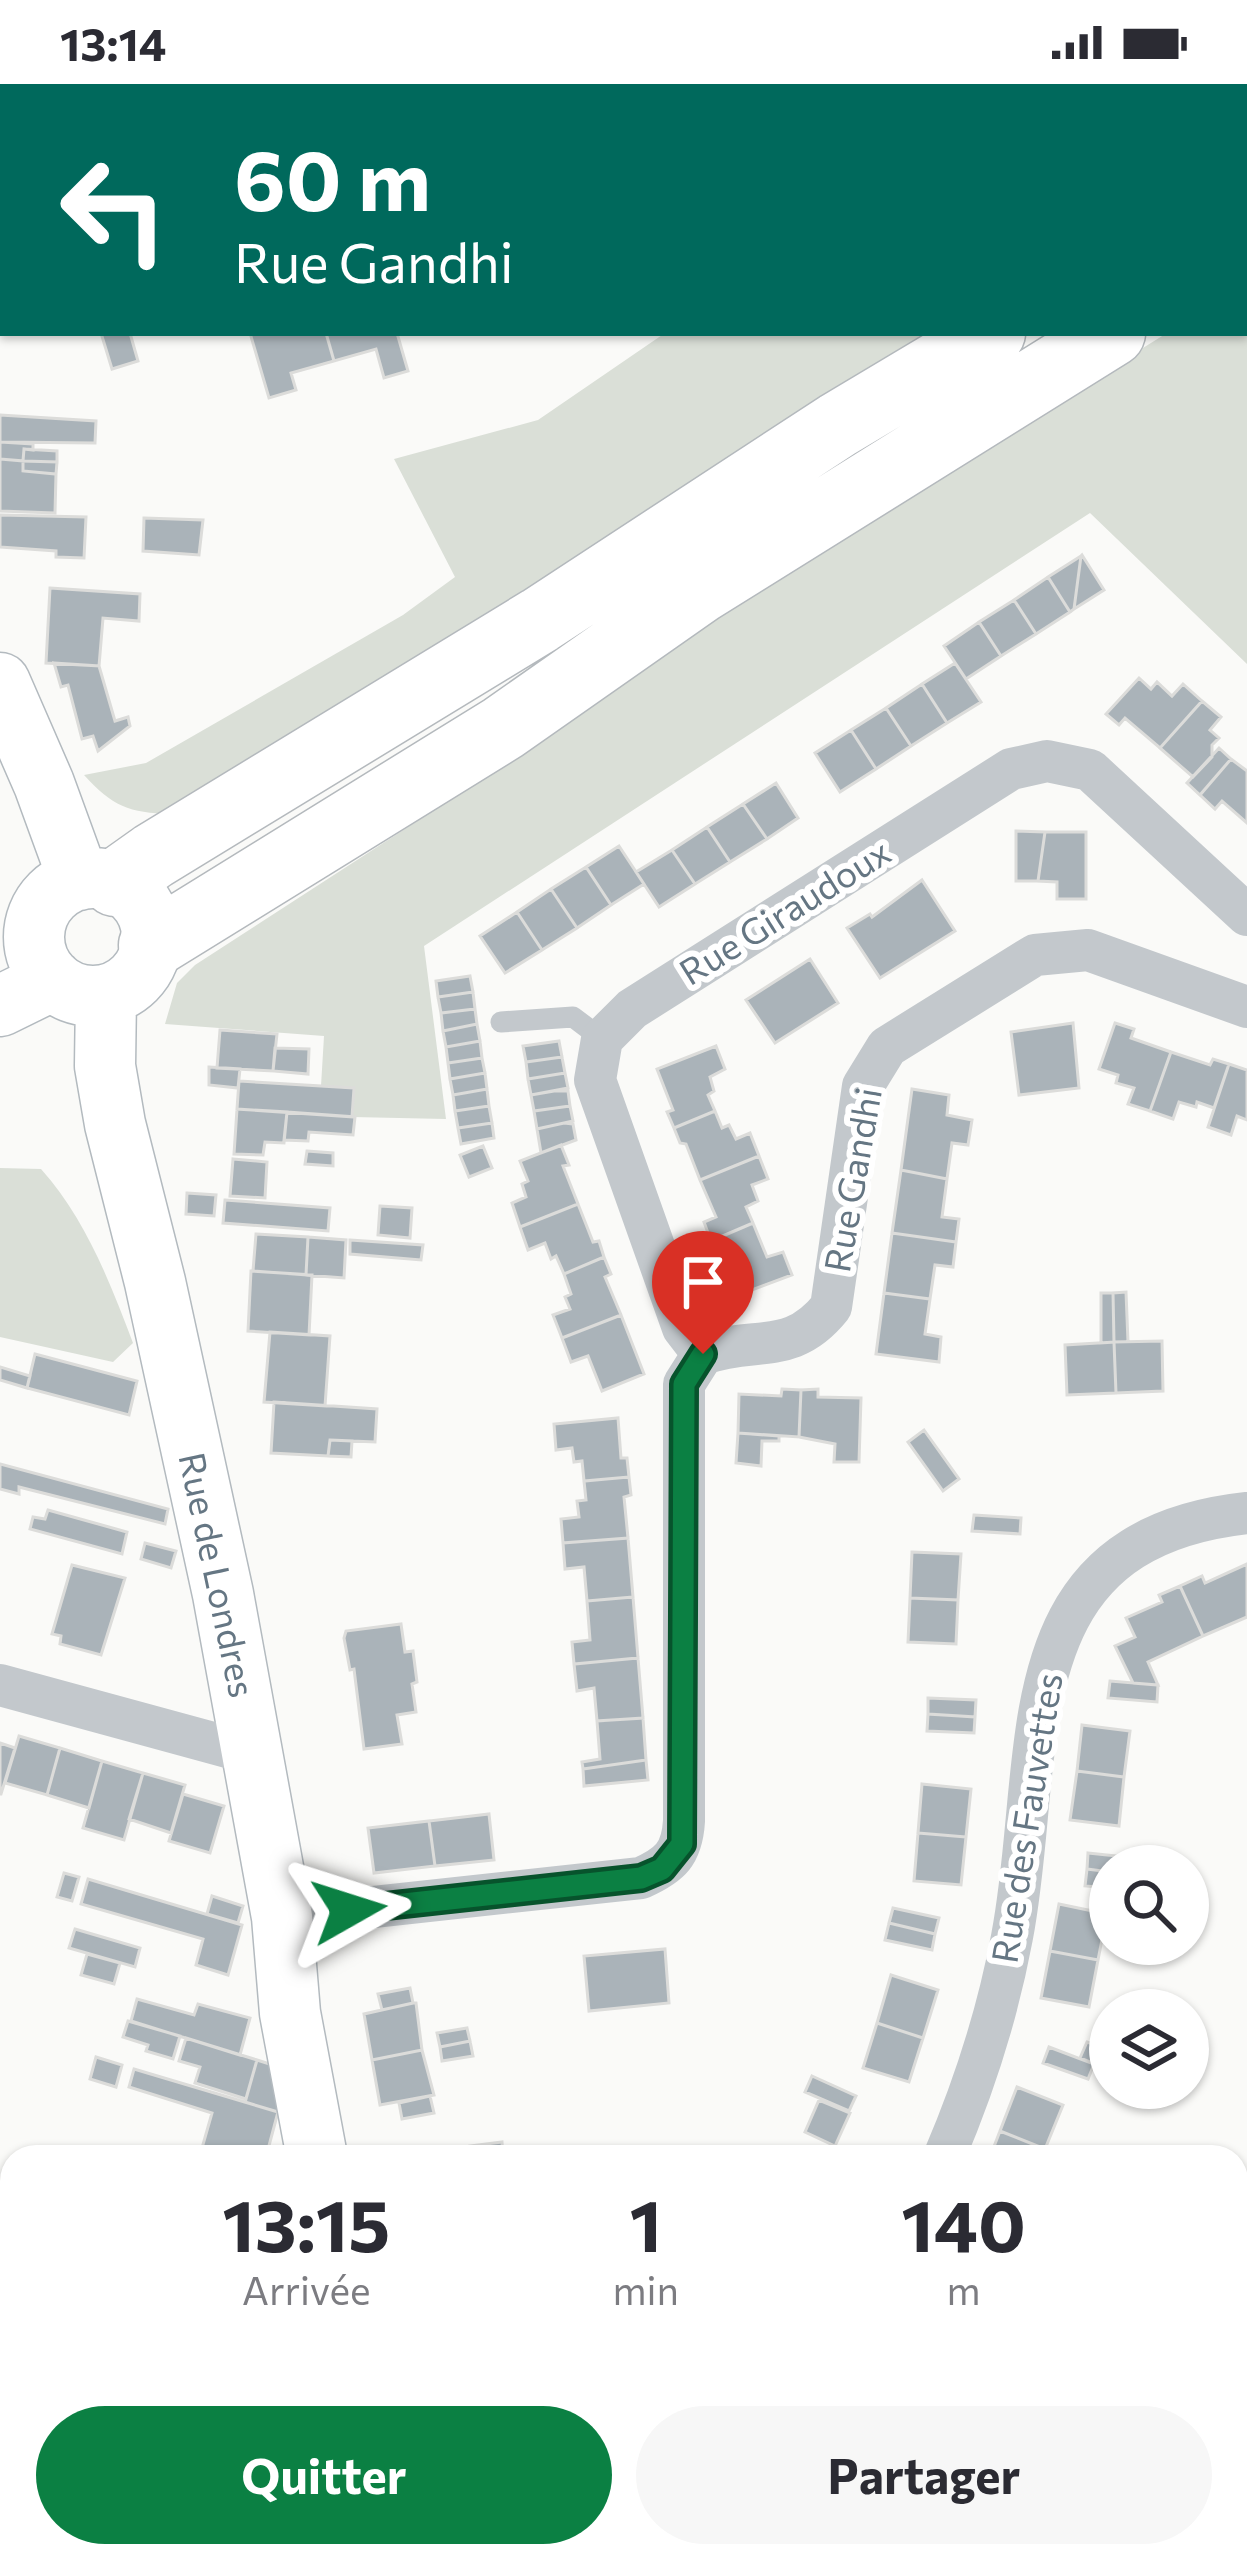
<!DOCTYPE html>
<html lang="fr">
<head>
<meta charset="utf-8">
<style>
  body { margin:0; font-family:Commissioner,sans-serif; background:#f7f7f7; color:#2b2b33; height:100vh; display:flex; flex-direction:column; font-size:45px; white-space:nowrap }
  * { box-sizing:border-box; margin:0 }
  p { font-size:39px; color:#7c7c81 }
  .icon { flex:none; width:66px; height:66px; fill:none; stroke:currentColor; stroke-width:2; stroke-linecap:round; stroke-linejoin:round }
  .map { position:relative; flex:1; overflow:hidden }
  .panel { position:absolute; left:0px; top:2061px; width:1248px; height:423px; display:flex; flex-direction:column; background:#fff; border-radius:36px 36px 0 0; box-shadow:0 3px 9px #0004 }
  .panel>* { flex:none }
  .hud { position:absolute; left:0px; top:0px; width:1248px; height:252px; box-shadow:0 3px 9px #0004; background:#00695c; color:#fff; overflow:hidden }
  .controls { position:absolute; left:1089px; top:1761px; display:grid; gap:24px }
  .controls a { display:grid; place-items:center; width:120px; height:120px; border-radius:50%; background:#fff; box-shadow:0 3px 9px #0004; font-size:60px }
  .pin { position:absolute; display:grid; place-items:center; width:102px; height:102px; color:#fff; margin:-123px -51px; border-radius:50% 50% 50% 0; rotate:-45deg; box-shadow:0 0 12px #0007 }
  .pin .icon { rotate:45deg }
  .me { position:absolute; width:132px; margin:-66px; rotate:84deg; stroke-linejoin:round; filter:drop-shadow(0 0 9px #0008) }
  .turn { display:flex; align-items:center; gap:42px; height:252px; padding:0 36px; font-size:54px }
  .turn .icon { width:156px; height:156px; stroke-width:2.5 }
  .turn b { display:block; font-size:84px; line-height:102px }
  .eta { display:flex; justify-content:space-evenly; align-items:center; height:204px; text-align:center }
  .eta b { font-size:72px; font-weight:700; line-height:84px }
  .action { display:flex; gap:24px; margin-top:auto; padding:24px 36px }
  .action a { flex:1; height:138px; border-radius:72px; background:#0b8043; color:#fff; font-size:48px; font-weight:700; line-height:138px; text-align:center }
  .action a+a { background:#f7f7f7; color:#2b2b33 }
  .status { display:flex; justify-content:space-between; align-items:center; height:84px; padding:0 60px; background:#fff; direction:ltr }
  .status svg { height:33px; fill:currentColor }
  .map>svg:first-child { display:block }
  .green { fill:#dadfd7 }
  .building { fill:#aab3b9; stroke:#dcdcda; stroke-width:3 }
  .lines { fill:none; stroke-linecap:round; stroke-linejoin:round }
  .secondary-casing { stroke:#b3babf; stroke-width:63 }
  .highway-casing { stroke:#b4b9bd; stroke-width:69 }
  .lane { stroke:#c3c8cc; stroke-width:21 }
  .street { stroke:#c3c8cc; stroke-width:42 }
  .secondary { stroke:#fff; stroke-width:60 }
  .highway { stroke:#fff; stroke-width:66 }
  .route-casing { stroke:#07532c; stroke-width:30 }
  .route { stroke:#0b8043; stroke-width:21 }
  .labels { text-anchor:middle; stroke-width:12; stroke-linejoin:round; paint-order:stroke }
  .street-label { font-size:36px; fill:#657683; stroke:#fff }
</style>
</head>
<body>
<div class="status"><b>13:14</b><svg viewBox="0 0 49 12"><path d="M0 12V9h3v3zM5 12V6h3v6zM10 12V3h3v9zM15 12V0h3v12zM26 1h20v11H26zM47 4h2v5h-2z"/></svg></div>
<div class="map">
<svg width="1247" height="2483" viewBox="0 0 1247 2483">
  <rect width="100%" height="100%" fill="#fafaf8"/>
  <path class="green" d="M592 0H1247V37L1245 3Z
    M1247 197V580L1090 429 424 862 446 1035 352 1033 354 1004 321 1002 324 952 165 940 177 899 195 881 516 673 717 529 1167 249H1245Z
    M665 249H927L580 483 171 730C129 729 112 722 84 691L146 679 403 531 455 493 394 375 538 336Z
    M0 1084 41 1085C85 1134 110 1198 133 1259L113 1278 0 1253Z"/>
  <path class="building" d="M101 249H130L138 277 112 285Z
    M250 249H326L334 277 291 289 296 306 269 314Z
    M326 249H397L408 287 384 294 376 265 334 277Z
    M0 331 96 337 95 359 0 358Z
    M0 358 33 360V366L24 365 23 377 0 375Z
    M24 365 57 367V378L23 377Z
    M0 375 23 377V387L56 390 55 429 0 427Z
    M23 377 57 378 56 390 23 387Z
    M0 431 86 433 84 474 56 473V467L0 463Z
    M144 434 203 436 199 471 143 467Z
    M1082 471 1104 506 1074 525 1081 472Z
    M1081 472 1074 525 1070 528 1048 493Z
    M1048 493 1070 528 1036 550 1014 516Z
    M50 504 140 510 139 537 103 534 99 582 46 579Z
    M1014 516 1036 550 1001 572 979 538Z
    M979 538 1001 572 966 595 944 562Z
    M54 579 99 582 115 637 128 633 130 642 98 667 93 652 82 655 68 601 61 603Z
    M955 579 981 618 947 639 922 600Z
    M1139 594 1151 605 1157 598 1172 612 1183 600 1202 617 1160 664 1125 634 1119 641 1106 630Z
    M922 600 947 639 911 662 886 624Z
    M1202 617 1221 633 1210 646 1219 654 1212 661V673L1193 693 1160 664Z
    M886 624 911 662 876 685 851 646Z
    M851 646 876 685 840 708 815 669Z
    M1219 664 1231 675 1200 711 1187 699Z
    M1231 675 1247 687V739L1222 717 1215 725 1200 711Z
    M776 699 798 734 767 755 743 720Z
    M743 720 767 755 730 778 707 743Z
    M707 743 730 778 695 800 672 766Z
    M1016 747 1045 748 1038 797H1016Z
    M1045 748H1086V815H1057V798L1038 797Z
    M619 762 644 800 611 821 586 783Z
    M672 766 695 800 659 823 636 788Z
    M586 783 611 821 577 844 551 805Z
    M922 796 955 847 880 894 847 844 870 830 872 833Z
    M551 805 577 844 542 866 517 828Z
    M517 828 542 866 505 889 480 852Z
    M810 875 838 919 775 959 746 916Z
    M470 892 473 908 438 913 436 897Z
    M473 908 475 925 441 929 438 913Z
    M475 925 477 940 443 947 441 929Z
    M1073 939 1079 1004 1019 1011 1011 948Z
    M1115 939 1134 945 1131 954 1171 968 1150 1027 1128 1020 1134 1004 1116 999 1118 991 1099 985Z
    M477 940 480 957 446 963 443 947Z
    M220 946 277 950 273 987 217 984Z
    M480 957 482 974 448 979 446 963Z
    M559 957 562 973 526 978 523 962Z
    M716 962 725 985 710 993 714 1007 708 1011 715 1027 674 1044 667 1028 673 1026 657 985Z
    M275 964 309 965 308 990 273 987Z
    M1171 968 1210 981 1213 975 1229 980 1214 1024 1197 1018 1196 1023 1179 1018 1173 1035 1150 1027Z
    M562 973 565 989 528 995 526 978Z
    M482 974 485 989 450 995 448 979Z
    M1229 980 1247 986V1036L1237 1032 1231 1051 1208 1043Z
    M209 983 240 985 238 1004 209 1001Z
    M485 989 487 1005 453 1011 450 995Z
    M565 989 568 1004 531 1011 528 995Z
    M239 997 354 1004 352 1033 237 1025Z
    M487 1005 489 1022 455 1027 453 1011Z
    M912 1005 949 1011 947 1031 972 1036 968 1061 952 1059 947 1095 901 1086Z
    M554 1007H568L570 1022 534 1027 531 1011Z
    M489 1022 492 1039 458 1044 455 1027Z
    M570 1022 573 1037 537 1045 534 1027Z
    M237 1025 287 1028 284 1059 265 1058 263 1071 234 1070Z
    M715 1027 722 1044 729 1041 736 1055 750 1049 759 1072 700 1096 686 1060 680 1059 674 1044Z
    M287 1028 355 1033 353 1051 309 1048 308 1057 284 1056Z
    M492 1039 494 1054 461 1060 458 1044Z
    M564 1039 573 1040 576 1056 541 1069 537 1045Z
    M561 1061 569 1081 563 1082 578 1120 520 1143 512 1119 526 1113 522 1100 528 1097 520 1077Z
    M483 1062 492 1084 469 1093 460 1071Z
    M307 1067 333 1069V1082L305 1080Z
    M759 1072 768 1095 752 1101 758 1117 746 1123 753 1139 711 1157 704 1138 716 1133 700 1096Z
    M233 1075 267 1078 265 1114 230 1112Z
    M901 1086 947 1095 942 1133 959 1135 956 1158 892 1149Z
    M187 1109 216 1111 214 1132 186 1130Z
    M225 1116 330 1124 328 1147 223 1139Z
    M578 1120 593 1158 599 1157 604 1173 564 1190 556 1172 551 1175 545 1159 528 1166 520 1143Z
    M380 1122 412 1124 410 1154 378 1151Z
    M753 1139 767 1173 783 1168 792 1191 733 1213 711 1157Z
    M892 1149 956 1158 953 1183 935 1181 930 1215 884 1209Z
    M256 1150 308 1153 306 1191 253 1187Z
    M308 1153 346 1156 344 1194 306 1191Z
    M350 1156 423 1161 421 1176 350 1170Z
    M604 1173 611 1190 605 1193 621 1231 562 1254 553 1231 570 1225 565 1213 571 1210 564 1190Z
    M251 1187 312 1191 309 1251 248 1247Z
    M1126 1208 1128 1258H1114L1113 1209Z
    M884 1209 930 1215 925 1250 941 1253 939 1278 876 1270Z
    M1101 1209H1113L1114 1258 1101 1259Z
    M621 1231 644 1290 602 1307 588 1272 571 1278 562 1254Z
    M270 1248 330 1252 325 1322 264 1318Z
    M1162 1257 1163 1307 1116 1309 1114 1258Z
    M1114 1258 1116 1309 1067 1311 1065 1261Z
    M35 1270 137 1297 129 1331 27 1304Z
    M0 1283 30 1292 27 1304 0 1296Z
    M782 1305 801 1306 799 1353 738 1349 739 1310 781 1312Z
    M818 1305V1313L861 1314 859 1378H834L835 1360 799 1353 801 1306Z
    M274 1318 377 1325 375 1358 330 1356 328 1372 271 1369Z
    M618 1334 621 1374H627L629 1393 584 1397 582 1377 574 1378 572 1364 556 1366 554 1340Z
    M924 1346 959 1395 943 1407 908 1358Z
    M738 1349 779 1352V1357H762L761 1382 736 1379Z
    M330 1356 352 1357 351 1373 328 1372Z
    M0 1380 168 1425 165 1440 19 1403V1410L0 1405Z
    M629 1393 631 1411 624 1413 628 1454 563 1459 561 1435 579 1433 577 1417 586 1416 584 1397Z
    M48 1426 127 1448 122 1470 30 1445 33 1433 45 1435Z
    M974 1431 1021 1434 1020 1450 972 1447Z
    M628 1454 633 1513 587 1517 584 1483 565 1485 563 1459Z
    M145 1459 176 1467 171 1484 141 1475Z
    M912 1468 961 1470 958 1516 910 1514Z
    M1247 1480V1533L1203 1552 1180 1502 1202 1492 1205 1499Z
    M72 1481 125 1494 101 1571 60 1560 61 1552 52 1550Z
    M1180 1502 1203 1552 1148 1578 1158 1601 1133 1599 1115 1562 1135 1553 1126 1534 1162 1518 1159 1511Z
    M633 1513 638 1574 574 1580 572 1558 590 1556 587 1517Z
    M910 1514 958 1516 956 1560 908 1558Z
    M401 1540 405 1568 413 1567 417 1598 412 1600 416 1628 397 1631 402 1660 364 1665 354 1585 350 1586 344 1554 346 1547Z
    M638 1574 643 1634 597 1637 594 1604 577 1607 574 1580Z
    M1110 1597 1158 1601 1157 1618 1108 1614Z
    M928 1614 976 1616 975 1633 928 1630Z
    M928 1630 975 1633 974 1649 927 1647Z
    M643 1634 646 1676 583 1685 582 1678 600 1675 597 1637Z
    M1082 1641 1130 1647 1124 1693 1077 1687Z
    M19 1652 60 1664 47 1711 5 1699Z
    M0 1659 15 1664 1 1710H0Z
    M60 1664 102 1677 89 1724 47 1711Z
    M646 1676 648 1696 584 1702 583 1685Z
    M102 1677 143 1689 124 1756 83 1744Z
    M1077 1687 1124 1693 1119 1742 1070 1736Z
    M143 1689 185 1701 171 1749 129 1735Z
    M922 1700 971 1705 966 1753 918 1749Z
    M183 1710 224 1722 210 1769 169 1757Z
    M489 1730 494 1776 435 1782 429 1737Z
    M429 1737 435 1782 374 1789 368 1744Z
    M918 1749 966 1753 961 1801 914 1797Z
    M1088 1769 1136 1774 1135 1782H1110V1788L1087 1785Z
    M1087 1785 1110 1788V1804L1085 1802Z
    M64 1789 79 1793 72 1817 57 1813Z
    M88 1795 242 1841 228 1891 196 1881 203 1855 81 1820Z
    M212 1812 243 1822 238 1839 207 1830Z
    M1059 1820 1107 1830 1098 1876 1050 1867Z
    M893 1824 939 1834 935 1850 889 1839Z
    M889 1839 935 1850 932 1866 885 1856Z
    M75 1845 140 1864 135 1883 69 1864Z
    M665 1865 669 1919 589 1927 584 1872Z
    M1050 1867 1098 1876 1089 1923 1041 1914Z
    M87 1870 120 1879 114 1900 81 1891Z
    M891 1891 938 1906 923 1954 877 1939Z
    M410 1904 413 1919 382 1926 378 1910Z
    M137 1915 194 1931 198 1920 250 1934 240 1971 131 1937Z
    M413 1919H416L422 1966 372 1976 364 1930Z
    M128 1937 180 1952 173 1975 146 1967 148 1961 123 1953Z
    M877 1939 923 1954 909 1998 863 1984Z
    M467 1944 470 1957 440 1963 437 1949Z
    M186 1954 257 1976 246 2015 195 1999 200 1983 179 1977Z
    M470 1957 473 1972 442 1977 440 1963Z
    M1087 1958 1110 1966V1986L1080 1974Z
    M1049 1963 1094 1980 1088 1995 1043 1979Z
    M422 1966 434 2011 380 2021 372 1976Z
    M96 1973 122 1981 116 2003 90 1995Z
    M257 1976 276 1982 282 2015 278 2028 245 2018Z
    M134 1985 278 2028 266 2073 200 2071 212 2029 129 2003Z
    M812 1992 856 2012 849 2027 805 2008Z
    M1017 2003 1063 2021 1045 2065 1000 2047Z
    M430 2012 434 2029 402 2035 399 2019Z
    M819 2016 850 2029 835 2062 805 2048Z
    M1000 2047 1045 2065 1042 2073H990Z
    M502 2058 503 2073H472L470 2062Z
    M1 2291 12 2294V2362L0 2358Z
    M464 2472H506L508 2483H466Z
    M951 2472H1028L1025 2483H960L949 2480Z"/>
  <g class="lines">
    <defs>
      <path id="secondary" d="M0 599 44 700 79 796
        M34 853a59 59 0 1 1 118 0a59 59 0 1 1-118 0Z
        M106 912 105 982 115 1040 155 1198 223 1510 282 1833 290 1929 317 2073
        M0 922 53 896
        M391 2472 393 2483"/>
      <path id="highway" d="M1245 91 1247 89
        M1245 163 1247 162
        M115 799 153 772 540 536 838 341 992 249
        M152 861 503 644 700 506 1112 249"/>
    </defs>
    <use href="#secondary" class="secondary-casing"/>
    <use href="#highway" class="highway-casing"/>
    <path class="lane" d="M501 938 573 933 602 955"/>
    <path class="street" d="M435 0 438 3
      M0 156H3
      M703 1270 683 1244 595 996 602 955 632 925 1011 685 1047 677 1090 686 1247 831
      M0 1601 253 1670
      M282 1833 641 1794C670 1781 682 1770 684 1737V1300L703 1270C757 1251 791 1273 831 1223L863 1002 887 963 1035 871 1088 866 1247 923
      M944 2073C974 2003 998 1928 1012 1853 1047 1672 999 1456 1247 1429
      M1236 2454 1247 2458"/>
    <use href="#secondary" class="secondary"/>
    <use href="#highway" class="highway"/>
  </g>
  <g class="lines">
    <defs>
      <path id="route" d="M349 1826 641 1794 662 1785 682 1760 684 1300 703 1270"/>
    </defs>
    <use href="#route" class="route-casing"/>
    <use href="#route" class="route"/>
  </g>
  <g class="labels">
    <g class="street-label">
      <text transform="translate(785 828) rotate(-32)" y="13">Rue Giraudoux</text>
      <text transform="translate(853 1096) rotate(-80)" y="13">Rue Gandhi</text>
      <text transform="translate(217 1491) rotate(78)" y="13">Rue de Londres</text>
      <text transform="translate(1027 1734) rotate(-81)" y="13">Rue des Fauvettes</text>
    </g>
  </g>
</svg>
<div class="controls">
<a><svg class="icon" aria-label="search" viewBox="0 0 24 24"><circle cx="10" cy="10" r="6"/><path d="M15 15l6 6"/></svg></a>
<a><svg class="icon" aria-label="layers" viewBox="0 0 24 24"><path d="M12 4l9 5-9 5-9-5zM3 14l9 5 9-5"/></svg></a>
</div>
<div class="pin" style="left:703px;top:1270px;background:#d93025"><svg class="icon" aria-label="arrive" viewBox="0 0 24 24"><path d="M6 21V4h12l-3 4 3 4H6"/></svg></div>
<svg class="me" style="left:349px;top:1826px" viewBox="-20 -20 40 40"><path d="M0-17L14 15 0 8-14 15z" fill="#0b8043" stroke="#fff" stroke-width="4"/></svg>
<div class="hud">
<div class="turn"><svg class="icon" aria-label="left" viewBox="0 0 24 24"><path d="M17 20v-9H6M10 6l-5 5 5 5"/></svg><div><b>60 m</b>Rue Gandhi</div></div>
</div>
<section class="panel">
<div class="eta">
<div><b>13:15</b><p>Arrivée</p></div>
<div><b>1</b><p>min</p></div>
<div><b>140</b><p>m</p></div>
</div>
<div class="action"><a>Quitter</a><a>Partager</a></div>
</section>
</div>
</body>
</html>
